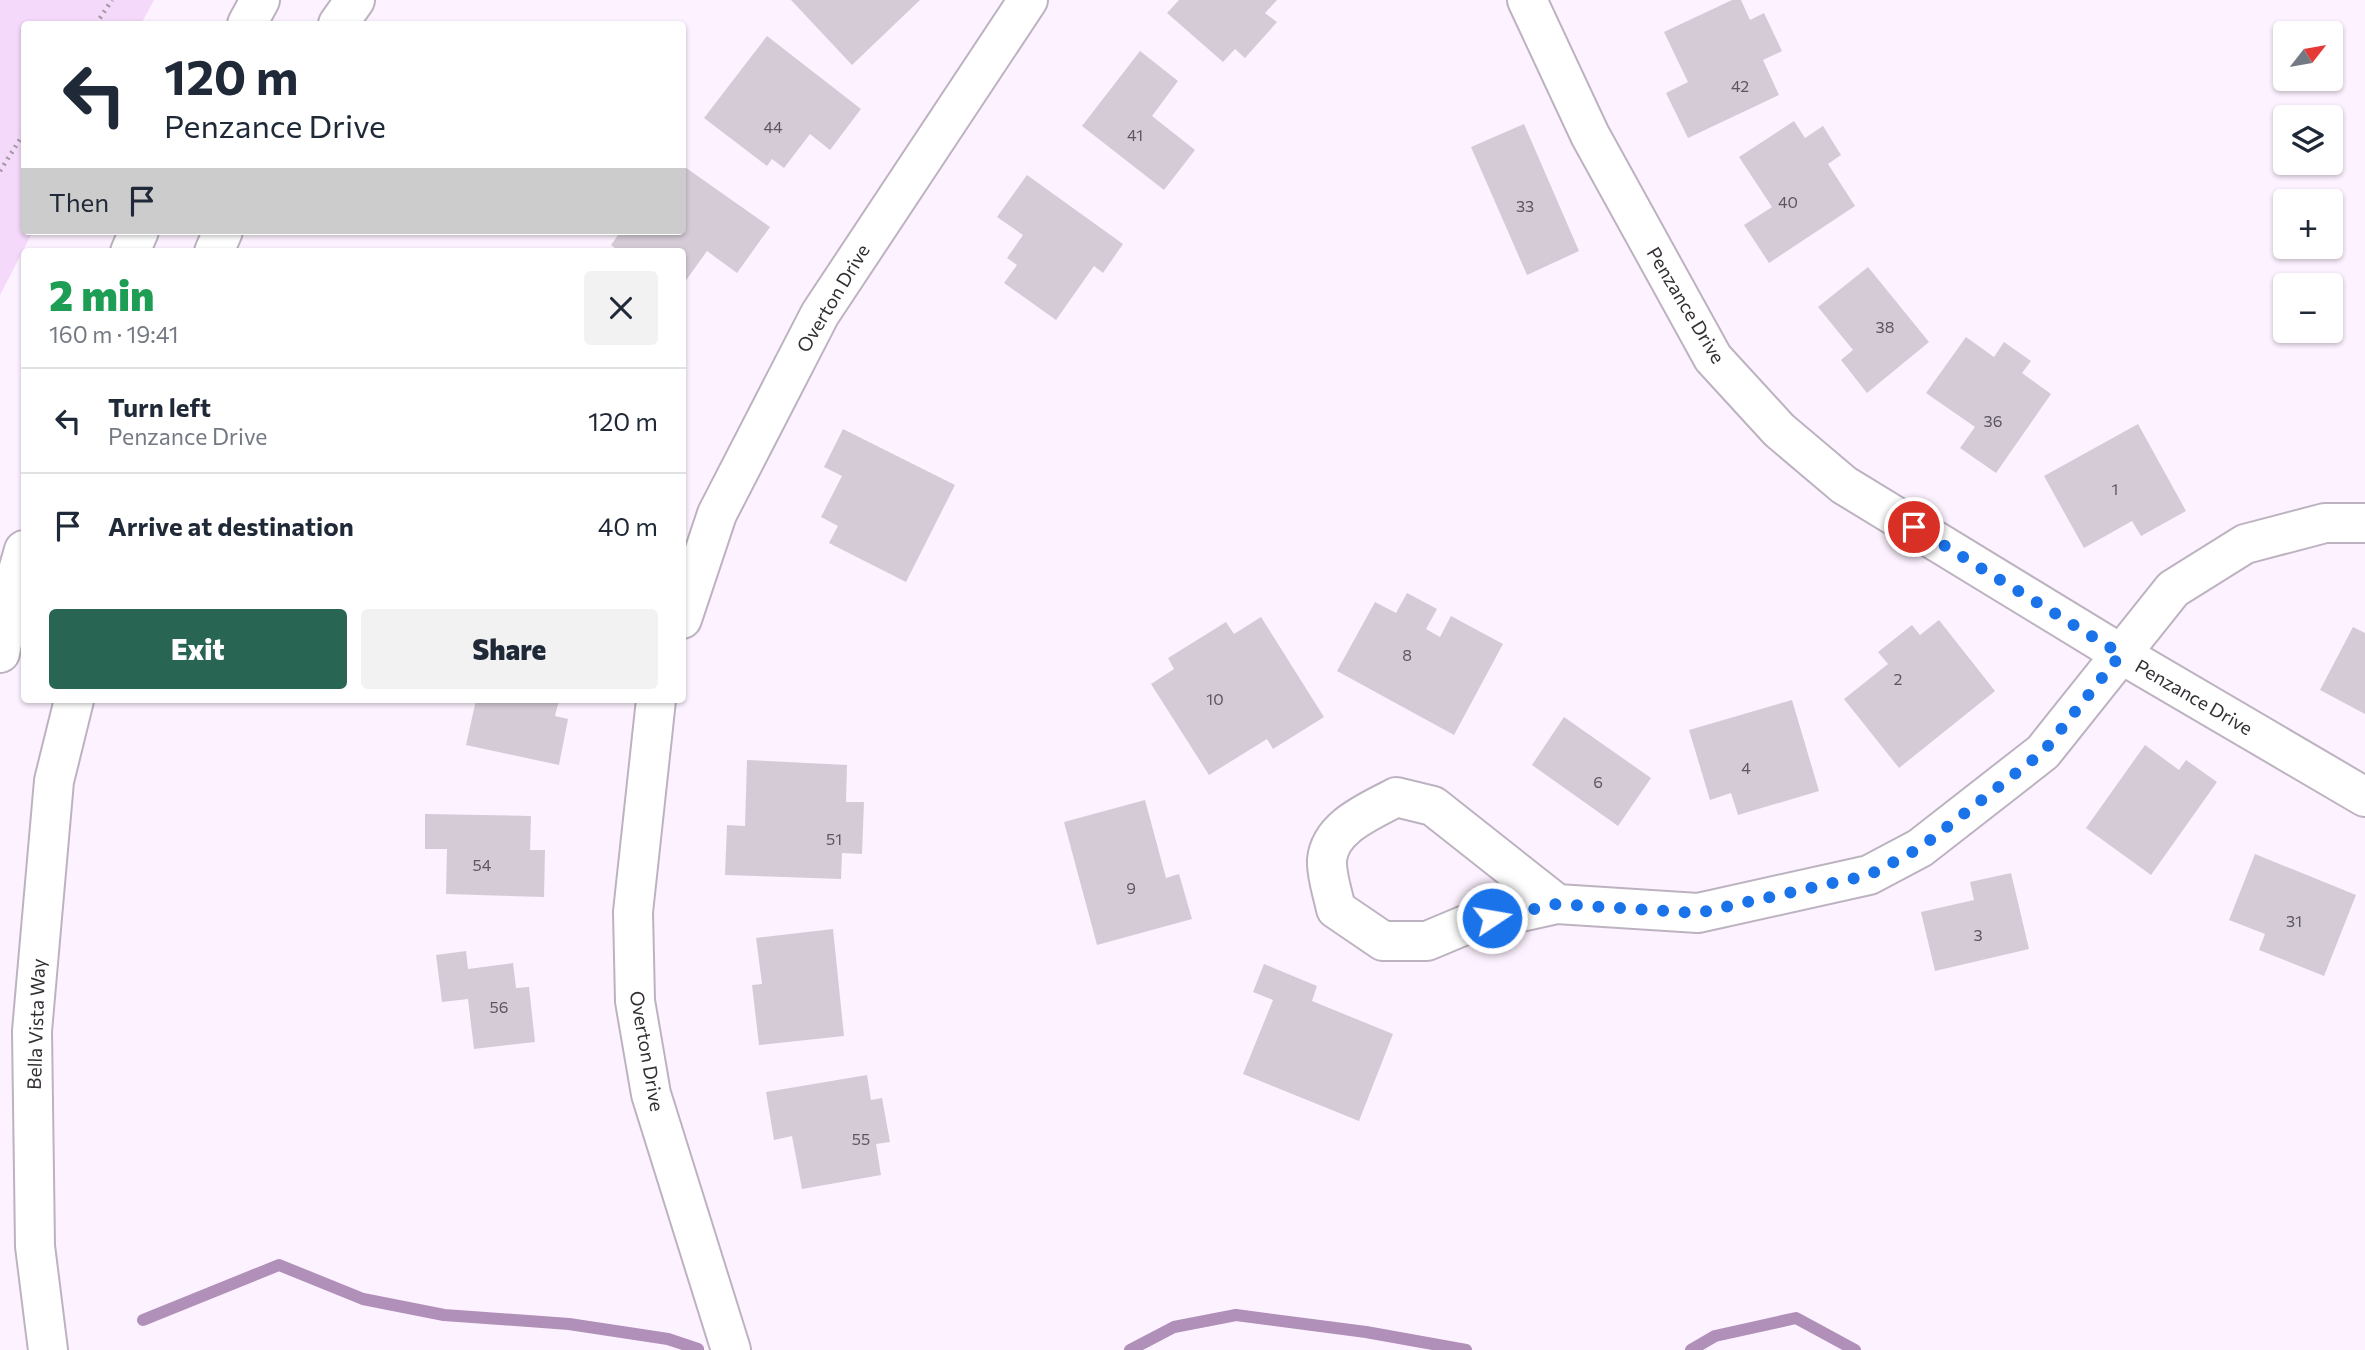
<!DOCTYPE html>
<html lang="en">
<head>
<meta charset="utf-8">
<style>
  body { margin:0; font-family:Commissioner,sans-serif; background:#f2f2f3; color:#1f2937; height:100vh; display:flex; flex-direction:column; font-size:26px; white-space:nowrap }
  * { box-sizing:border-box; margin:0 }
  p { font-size:23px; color:#747a83 }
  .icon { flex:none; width:38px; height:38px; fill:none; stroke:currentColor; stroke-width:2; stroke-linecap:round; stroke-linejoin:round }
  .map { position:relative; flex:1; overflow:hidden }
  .drawer { position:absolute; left:21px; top:248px; width:665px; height:455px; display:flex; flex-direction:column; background:#fff; border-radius:7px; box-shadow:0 2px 5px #0004 }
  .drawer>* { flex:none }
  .banner { position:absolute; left:21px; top:21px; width:665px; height:214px; border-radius:7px; box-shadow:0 2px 5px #0004; background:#fff; color:#1f2937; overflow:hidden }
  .needle { width:46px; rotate:59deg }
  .controls { position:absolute; left:2273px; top:21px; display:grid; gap:14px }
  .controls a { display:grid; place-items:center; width:70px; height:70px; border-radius:7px; background:#fff; box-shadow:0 2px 5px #0004; font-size:35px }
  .pin { position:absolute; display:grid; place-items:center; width:60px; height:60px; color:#fff; margin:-30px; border:4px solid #fff; border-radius:50%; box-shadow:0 2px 7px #0007 }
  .me { position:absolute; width:77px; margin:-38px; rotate:78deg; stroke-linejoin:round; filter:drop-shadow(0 0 5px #0008) }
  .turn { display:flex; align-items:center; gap:24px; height:147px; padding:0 28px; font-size:32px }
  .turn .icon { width:91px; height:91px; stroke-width:2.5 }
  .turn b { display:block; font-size:49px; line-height:60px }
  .then { display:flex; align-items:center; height:66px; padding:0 28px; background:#0003; gap:14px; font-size:26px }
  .round { display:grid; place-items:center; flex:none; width:74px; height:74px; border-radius:7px; background:#f2f2f3 }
  .summary { display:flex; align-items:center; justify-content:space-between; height:119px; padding:0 28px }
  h1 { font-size:42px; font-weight:800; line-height:52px; color:#1e9e55 }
  .action { display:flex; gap:14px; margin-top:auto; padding:14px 28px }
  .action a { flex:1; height:80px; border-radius:7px; background:#286653; color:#fff; font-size:28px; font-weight:800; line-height:80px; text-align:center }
  .action a+a { background:#f2f2f3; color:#1f2937 }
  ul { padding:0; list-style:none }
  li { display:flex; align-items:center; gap:21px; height:105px; padding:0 28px; border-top:2px solid #e0e1e3 }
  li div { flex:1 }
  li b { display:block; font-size:26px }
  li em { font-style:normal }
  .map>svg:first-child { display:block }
  .green { fill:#f4d9fa }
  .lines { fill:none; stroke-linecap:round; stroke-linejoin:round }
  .stream { stroke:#b08fb8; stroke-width:12 }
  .building { fill:#d5cbd7 }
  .minor-casing { stroke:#bdb3c0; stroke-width:42 }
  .major-casing { stroke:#bdb3c0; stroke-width:42 }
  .path { stroke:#a199a2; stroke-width:4.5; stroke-dasharray:2 5; stroke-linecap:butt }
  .minor { stroke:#fff; stroke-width:38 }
  .major { stroke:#fff; stroke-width:38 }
  .route { stroke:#1a73e8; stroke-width:12; stroke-dasharray:0 21.6 }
  .labels { text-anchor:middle; stroke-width:5; stroke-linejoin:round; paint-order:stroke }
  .number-label { font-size:16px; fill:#5c565d }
  .street-label { font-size:19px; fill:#332f34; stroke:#fff }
</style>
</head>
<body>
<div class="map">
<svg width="2365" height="1350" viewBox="0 0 2365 1350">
  <rect width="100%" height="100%" fill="#fdf2ff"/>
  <path class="green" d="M0 0H154L141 24H24V231H33L0 295Z"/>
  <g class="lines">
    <path class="stream" d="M143 1320 279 1265 363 1299 444 1315 569 1324 668 1339 698 1349
      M1130 1350 1174 1327 1236 1315 1366 1332 1466 1350
      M1691 1350 1715 1336 1796 1318 1855 1350"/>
  </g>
  <path class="building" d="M791 0H920L852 65Z
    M1179 0H1277L1265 13 1277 22 1245 58 1235 49 1223 62 1167 13Z
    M1732 0H1741L1750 20 1764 13 1782 51 1763 60 1779 95 1688 138 1666 93 1688 82 1664 32Z
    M767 36 861 109 830 150 810 134 784 168 772 159 767 166 704 118Z
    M1140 51 1178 81 1152 116 1195 150 1164 190 1082 126Z
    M1794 121 1805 138 1823 126 1841 155 1828 164 1855 206 1769 263 1744 225 1772 207 1739 157Z
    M1524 124 1579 251 1527 275 1471 147Z
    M682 165 770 227 737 273 707 251 682 286V252H620L611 245 621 231H682Z
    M1027 175 1123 244 1103 273 1094 266 1056 320 1004 283 1017 265 1007 258 1023 235 997 217Z
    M1868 267 1929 342 1867 393 1841 360 1853 350 1818 307Z
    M1966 337 1994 357 2004 342 2031 361 2022 373 2051 394 1996 473 1960 448 1975 427 1926 393Z
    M2138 424 2186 511 2141 536 2132 521 2084 548 2044 476Z
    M843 429 955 485 906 582 829 543 838 526 821 517 842 476 824 467Z
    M1407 593 1437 609 1426 629 1440 637 1451 616 1503 644 1454 735 1337 671 1375 602 1396 613Z
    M1261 617 1324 717 1273 749 1267 739 1209 775 1151 684 1174 669 1168 658 1226 622 1234 634Z
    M1939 620 1995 691 1899 768 1844 699 1888 664 1878 652 1912 625 1920 635Z
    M2353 627 2365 633V714L2320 690Z
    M476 700H559L555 716 568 719 559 765 466 745Z
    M1792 700 1819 791 1738 815 1731 793 1710 800 1689 730Z
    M1564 717 1651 778 1618 826 1532 765Z
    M2145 745 2179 770 2186 760 2217 782 2151 875 2086 828Z
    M747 760 847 765 846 802H864L862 854 842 853 841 879 725 875 727 825 745 826Z
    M1145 800 1166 878 1179 874 1192 919 1097 945 1064 822Z
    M425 814 531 816 530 850H545L544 897 446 894 447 849H425Z
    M2255 854 2356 895 2324 976 2259 950 2265 934 2229 920Z
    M2011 873 2029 949 1935 971 1921 912 1974 900 1970 882Z
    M833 929 844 1036 759 1045 752 985 762 984 756 938Z
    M466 951 468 969 513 963 516 988 529 987 535 1042 474 1049 468 999 442 1002 436 955Z
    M1264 964 1317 986 1312 1001 1393 1034 1359 1121 1243 1074 1273 1000 1253 992Z
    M867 1075 871 1100 882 1098 890 1142 876 1144 881 1175 802 1189 792 1136 774 1140 766 1092Z"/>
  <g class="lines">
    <defs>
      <path id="minor" d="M1527 0 1590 135 1713 358 1779 430 1844 485 2121 654 2365 797
        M682 619 717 514 820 314 1028 0
        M656 700 633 912 635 1001 651 1094 731 1350
        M1557 904 1470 923 1427 941H1383L1336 909C1333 894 1326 875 1327 860 1330 826 1371 811 1396 797L1433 806 1557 904 1698 913 1869 875 1920 848 2043 752 2173 589 2245 544 2325 523H2365"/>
      <path id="major" d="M247 24 260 0
        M338 24 355 0
        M130 252 139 231
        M214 252 223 231
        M0 653 14 585 24 550
        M48 1350 35 1246 32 1031 54 781 74 700"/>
    </defs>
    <use href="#minor" class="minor-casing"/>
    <use href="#major" class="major-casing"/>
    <path class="path" d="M96 24 112 0
      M0 171 24 133"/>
    <use href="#minor" class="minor"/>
    <use href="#major" class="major"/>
  </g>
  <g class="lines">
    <path class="route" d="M1492 918 1557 904 1698 913 1869 875 1920 848 2043 752 2121 654 1914 527"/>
  </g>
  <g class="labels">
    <g class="number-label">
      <text x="1740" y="92">42</text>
      <text x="773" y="133">44</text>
      <text x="1135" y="141">41</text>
      <text x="1788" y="208">40</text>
      <text x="1525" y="212">33</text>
      <text x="1885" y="333">38</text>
      <text x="1993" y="427">36</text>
      <text x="2115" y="495">1</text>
      <text x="1407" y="661">8</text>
      <text x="1898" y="685">2</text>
      <text x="1215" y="705">10</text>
      <text x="1746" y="774">4</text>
      <text x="1598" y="788">6</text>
      <text x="834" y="845">51</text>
      <text x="482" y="871">54</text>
      <text x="1131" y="894">9</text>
      <text x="2294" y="927">31</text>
      <text x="1978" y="941">3</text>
      <text x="499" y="1013">56</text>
      <text x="861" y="1145">55</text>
    </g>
    <g class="street-label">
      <text transform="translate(833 298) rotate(-59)" y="7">Overton Drive</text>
      <text transform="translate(1686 305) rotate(59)" y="7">Penzance Drive</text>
      <text transform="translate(2194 697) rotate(30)" y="7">Penzance Drive</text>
      <text transform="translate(36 1024) rotate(-88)" y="7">Bella Vista Way</text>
      <text transform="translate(647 1051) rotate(80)" y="7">Overton Drive</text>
    </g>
  </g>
</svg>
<div class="controls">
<a><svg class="needle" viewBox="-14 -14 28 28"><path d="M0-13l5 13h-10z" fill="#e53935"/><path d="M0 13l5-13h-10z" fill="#747a83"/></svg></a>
<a><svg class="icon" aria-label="layers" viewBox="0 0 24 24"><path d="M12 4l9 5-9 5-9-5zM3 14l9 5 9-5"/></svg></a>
<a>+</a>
<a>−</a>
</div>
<div class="pin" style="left:1914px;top:527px;background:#d93025"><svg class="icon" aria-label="arrive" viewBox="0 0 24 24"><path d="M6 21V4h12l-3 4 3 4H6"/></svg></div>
<svg class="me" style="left:1492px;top:918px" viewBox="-20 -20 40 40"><circle r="17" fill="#1a73e8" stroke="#fff" stroke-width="3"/><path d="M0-11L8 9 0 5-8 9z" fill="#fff"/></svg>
<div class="banner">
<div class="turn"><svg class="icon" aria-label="left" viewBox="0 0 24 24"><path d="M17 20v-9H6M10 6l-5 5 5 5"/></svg><div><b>120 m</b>Penzance Drive</div></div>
<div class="then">Then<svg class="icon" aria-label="arrive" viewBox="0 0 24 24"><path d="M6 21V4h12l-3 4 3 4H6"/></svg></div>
</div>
<section class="drawer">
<div class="summary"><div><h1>2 min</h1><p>160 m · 19:41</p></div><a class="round"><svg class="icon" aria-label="close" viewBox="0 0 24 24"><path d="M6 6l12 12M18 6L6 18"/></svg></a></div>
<ul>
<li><svg class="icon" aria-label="left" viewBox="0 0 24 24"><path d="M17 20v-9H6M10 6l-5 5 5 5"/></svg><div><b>Turn left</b><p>Penzance Drive</p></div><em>120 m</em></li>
<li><svg class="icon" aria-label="arrive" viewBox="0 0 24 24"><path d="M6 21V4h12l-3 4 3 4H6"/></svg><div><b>Arrive at destination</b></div><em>40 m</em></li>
</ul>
<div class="action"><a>Exit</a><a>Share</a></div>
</section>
</div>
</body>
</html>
